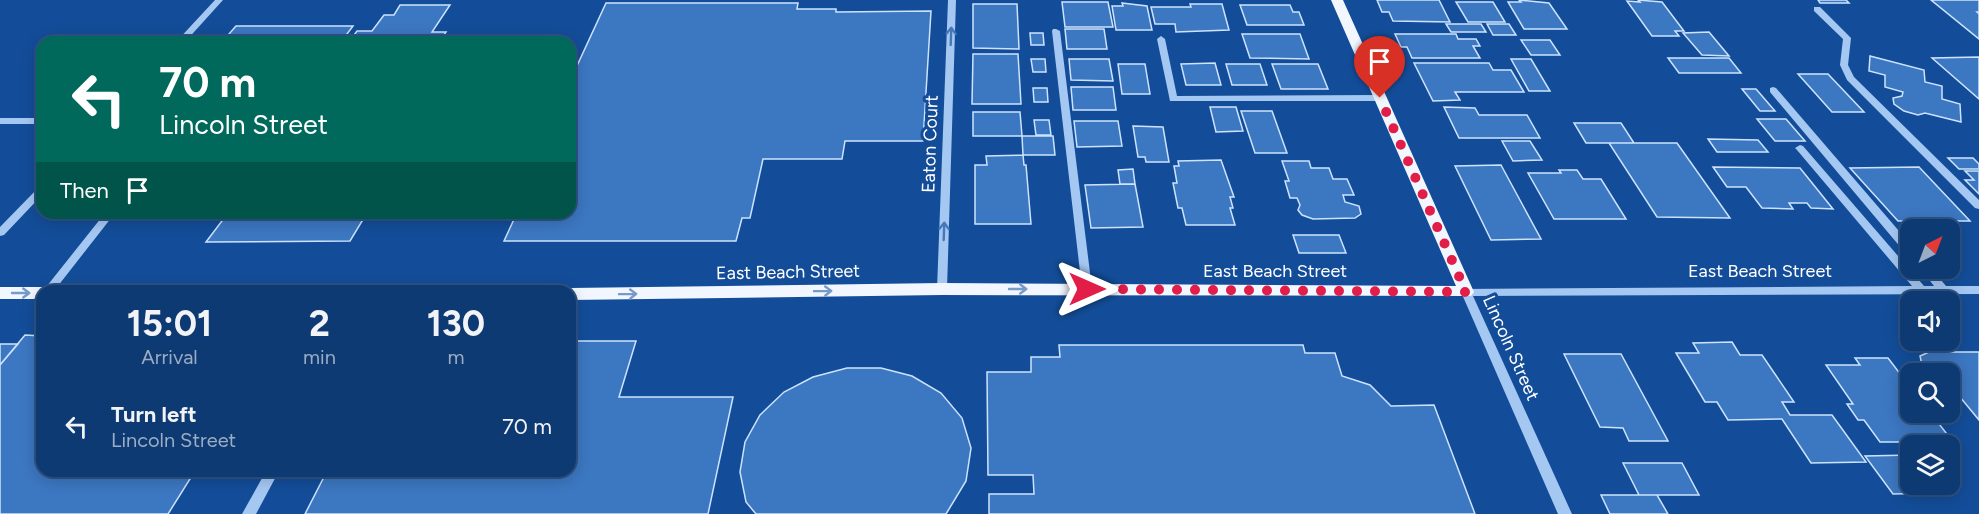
<!DOCTYPE html>
<html lang="en">
<head>
<meta charset="utf-8">
<style>
  body { margin:0; font-family:Figtree,sans-serif; background:#1c457b; color:#f1f3f6; height:100vh; display:flex; flex-direction:column; font-size:22px; white-space:nowrap }
  * { box-sizing:border-box; margin:0 }
  p { font-size:20px; color:#9badc4 }
  .icon { flex:none; width:33px; height:33px; fill:none; stroke:currentColor; stroke-width:2; stroke-linecap:round; stroke-linejoin:round }
  .map { position:relative; flex:1; overflow:hidden }
  .drawer { position:absolute; left:36px; top:285px; width:540px; height:192px; display:flex; flex-direction:column; background:#0e3a73; border-radius:18px; box-shadow:0 3px 15px #0003,0 0 0 2px #2e5485 }
  .drawer>* { flex:none }
  .hud { position:absolute; left:36px; top:36px; width:540px; height:183px; border-radius:18px; box-shadow:0 3px 15px #0003,0 0 0 2px #2e5485; background:#00695c; color:#fff; overflow:hidden }
  .needle { width:39px; rotate:42deg }
  .buttons { position:absolute; left:1900px; top:219px; display:grid; gap:12px }
  .buttons a { display:grid; place-items:center; width:60px; height:60px; border-radius:12px; background:#0e3a73; box-shadow:0 3px 15px #0003,0 0 0 2px #2e5485; font-size:30px }
  .pin { position:absolute; display:grid; place-items:center; width:51px; height:51px; color:#fff; margin:-62px -26px; border-radius:50% 50% 50% 0; rotate:-45deg; box-shadow:0 0 6px #0007 }
  .pin .icon { rotate:45deg }
  .me { position:absolute; width:66px; margin:-33px; rotate:90deg; stroke-linejoin:round; filter:drop-shadow(0 0 4px #0008) }
  .turn { display:flex; align-items:center; gap:21px; height:126px; padding:0 24px; font-size:27px }
  .turn .icon { width:78px; height:78px; stroke-width:2.5 }
  .turn b { display:block; font-size:42px; line-height:51px }
  .then { display:flex; align-items:center; height:57px; padding:0 24px; background:#0003; gap:12px; font-size:22px }
  .eta { display:flex; justify-content:space-evenly; align-items:center; height:102px; text-align:center }
  .eta b { font-size:36px; font-weight:700; line-height:42px }
  ul { padding:0; list-style:none }
  li { display:flex; align-items:center; gap:18px; height:78px; padding:0 24px }
  li div { flex:1 }
  li b { display:block; font-size:22px }
  li em { font-style:normal }
  .map>svg:first-child { display:block }
  .building { fill:#3c77c1; stroke:#cde3fd; stroke-width:1.5 }
  .lines { fill:none; stroke-linecap:round; stroke-linejoin:round }
  .minor { fill:#a5c8f3; fill-rule:evenodd }
  .major { fill:#f2f7ff; fill-rule:evenodd }
  .oneway { stroke:#4678b8 }
  .oneway2 { stroke:#779ac7 }
  .route { stroke:#e11d48; stroke-width:10; stroke-dasharray:0 18 }
  .labels { text-anchor:middle; stroke-width:6; stroke-linejoin:round; paint-order:stroke }
  .street-label { font-size:18px; fill:#fff; stroke:#134d99 }
</style>
</head>
<body>
<div class="map">
<svg width="1979" height="514" viewBox="0 0 1979 514">
  <rect width="100%" height="100%" fill="#134d99"/>
  <path class="building" d="M1377 0H1439L1450 22 1393 21 1389 12H1382Z
    M1519 0 1549 3 1567 29H1524L1508 2H1521Z
    M1638 0 1662 2 1684 31H1675L1679 36H1652L1627 1 1640 2Z
    M1818 0H1846L1849 3H1820Z
    M1931 0H1979V12H1977L1979 14V39Z
    M1062 2H1108L1113 27H1065Z
    M1456 2H1493L1505 22H1468Z
    M606 3H798L797 9H836V12L931 11 923 141H845L842 159H763L750 218H742L736 241H504L516 215 570 213V81Z
    M1122 3 1147 6 1152 30H1116L1112 6H1123Z
    M973 4H1017L1019 49 973 48Z
    M1190 4H1222L1229 30 1176 32 1175 24H1155L1151 7H1191Z
    M400 5H450L432 32H446L439 42H349L357 31H372L384 15H394Z
    M1240 5H1290L1293 12H1299L1304 25H1247Z
    M1446 24H1481L1486 32H1451Z
    M1487 24H1509L1516 35H1493Z
    M236 26H353L341 42H222Z
    M1065 29H1104L1107 49H1067Z
    M1709 32 1729 56 1702 55 1683 33Z
    M1030 33H1043L1044 45H1031Z
    M1242 34H1300L1309 59 1250 58Z
    M1395 34H1456L1458 39H1476L1480 46H1473L1480 58H1412L1407 47H1401Z
    M1521 40H1550L1560 55H1531Z
    M973 54H1018L1021 104H972Z
    M1870 56 1924 70 1925 82 1942 86V99L1960 104 1961 122 1925 113 1918 115 1904 111 1894 104 1893 98 1902 96 1903 92 1885 87V75L1869 71Z
    M1979 57V99L1932 58Z
    M1668 58H1729L1741 73H1679Z
    M1031 59H1045L1046 72H1033Z
    M1069 59H1109L1113 81 1071 80Z
    M1511 59H1531L1550 91H1529Z
    M1215 63 1221 85H1186L1181 64Z
    M1414 63H1489L1493 70H1511L1524 92H1455L1460 100 1433 101Z
    M1118 64H1145L1150 94H1122Z
    M1226 64H1260L1267 85H1232Z
    M1272 64H1318L1328 89H1281Z
    M1798 74H1828L1864 112H1832Z
    M1071 87H1113L1116 110H1073Z
    M1033 88H1047L1048 102H1034Z
    M1742 89H1756L1775 111H1760Z
    M1210 107H1236L1243 131 1216 132Z
    M1444 107 1475 108 1479 115H1527L1540 138H1459Z
    M1241 111H1272L1287 153H1255Z
    M973 112H1020L1022 136H973Z
    M1757 119H1786L1805 141H1775Z
    M1034 120H1049L1051 135H1036Z
    M1074 121H1118L1122 146 1077 147Z
    M1574 123H1621L1634 143H1586Z
    M1133 126 1163 127 1169 162H1146L1145 157H1138Z
    M1022 136H1053L1055 155H1023Z
    M1708 139 1758 140 1768 152H1717Z
    M1502 141H1530L1542 160 1513 161Z
    M1609 143H1677L1730 218 1657 217Z
    M1023 155 1024 165H1026L1031 224H975V165H987L986 156Z
    M1948 158H1973L1979 164V169H1959Z
    M1221 160 1234 197H1230L1233 208H1230L1235 225H1186L1182 208H1178L1173 183H1177L1174 166H1179L1178 161Z
    M1282 161H1309L1311 168H1329L1333 179H1347L1354 195H1343L1345 202 1359 206 1361 214 1355 218 1313 219 1302 215 1298 210 1300 205 1297 198H1290L1285 181H1289Z
    M1501 165 1541 239 1491 240 1455 166Z
    M1713 167 1800 168 1833 209 1811 208 1807 203H1789L1793 209 1762 208 1746 187H1727Z
    M1919 167 1970 221H1898L1850 168Z
    M1133 169 1135 184H1120L1118 170Z
    M1559 170H1577L1583 179H1601L1626 219H1554L1528 173H1561Z
    M1965 171H1979V194L1965 180H1974Z
    M1135 184 1143 227 1091 228 1085 185Z
    M158 213H212L210 215H156Z
    M228 213H367L350 241 206 242Z
    M1293 235H1339L1346 253H1299Z
    M25 335 42 336V471H195L168 514H0V365Z
    M570 341H636L619 397H733L708 514H305L327 471H570Z
    M1732 342 1740 355H1762L1794 402H1782L1790 415H1832L1866 462 1811 463 1782 419 1728 420 1717 402H1705L1676 353H1699L1693 343Z
    M0 344H18L0 365Z
    M1059 345H1303L1305 353H1335L1342 376 1370 385 1391 406 1434 405 1475 514H989V494H1034L1033 475H988L987 372H1031V357H1060Z
    M1929 352H1979V420L1950 385V374H1933L1922 365 1920 356Z
    M1564 354H1621L1668 441H1629L1623 428 1600 427Z
    M1855 358H1888L1911 388V412H1930L1953 442H1880L1864 420H1858L1847 404H1853L1826 365H1860Z
    M847 368H881L912 376 941 393 962 418 971 448 966 481 946 514H756L746 502 740 472 745 442 760 415 784 392 813 377Z
    M1911 455V484H1935L1941 493 1893 494 1865 456Z
    M1623 463H1682L1699 495H1639Z
    M1601 495H1657L1668 514H1610Z"/>
  <g class="lines">
    <path class="minor" d="M215 0H223L185 42H176Z
      M948 0H956L947 289 942 293 937 289Z
      M1814 7H1820L1851 38 1848 65 1854 77 1979 200V209L1975 208 1847 80 1840 65 1843 39 1814 11Z
      M1053 29H1056L1060 31 1092 289 1087 293 1082 289 1052 31Z
      M1161 36 1165 39 1177 96 1380 95 1384 98 1380 101H1170L1157 39Z
      M1773 87 1776 88 1911 245V256L1907 255 1770 92V88Z
      M0 118H42V124H0Z
      M1800 145 1803 146 1924 286H1934L1920 268H1931L1946 286H1979V294L1473 296 1572 514H1558L1461 292 1462 289 1912 286 1797 150 1795 148Z
      M42 186V195L4 235 0 236V227L39 187Z
      M105 213H115L54 291H43Z
      M266 471H279L256 514H242Z"/>
    <path class="major" d="M1331 0H1343L1474 292 1471 296 942 295 570 300V291H564L570 288 942 283 1456 286Z
      M0 287H42L49 291H42V299H0Z"/>
  </g>
  <defs><path id="oneway-shaft" d="M-6 0H5M1.5-3L5.5 0L1.5 3" fill="none" stroke-width="1.6" stroke-linecap="round" stroke-linejoin="round" transform="scale(1.5)"/></defs>
  <g class="oneway">
    <use href="#oneway-shaft" transform="translate(951 36) rotate(-88)"/>
    <use href="#oneway-shaft" transform="translate(944 231) rotate(-88)"/>
  </g>
  <g class="oneway2">
    <use href="#oneway-shaft" transform="translate(1018 289)"/>
    <use href="#oneway-shaft" transform="translate(823 291) rotate(-1)"/>
    <use href="#oneway-shaft" transform="translate(21 293)"/>
    <use href="#oneway-shaft" transform="translate(628 294) rotate(-1)"/>
  </g>
  <g class="lines">
    <path class="route" d="M1087 289 1466 292 1380 98"/>
  </g>
  <g class="labels">
    <g class="street-label">
      <text transform="translate(930 144) rotate(-88)" y="6">Eaton Court</text>
      <text x="1275" y="277">East Beach Street</text>
      <text x="1760" y="277">East Beach Street</text>
      <text transform="translate(788 272) rotate(-1)" y="6">East Beach Street</text>
      <text transform="translate(1511 348) rotate(66)" y="6">Lincoln Street</text>
    </g>
  </g>
</svg>
<div class="buttons">
<a><svg class="needle" viewBox="-14 -14 28 28"><path d="M0-13l5 13h-10z" fill="#e53935"/><path d="M0 13l5-13h-10z" fill="#9badc4"/></svg></a>
<a><svg class="icon" aria-label="sound" viewBox="0 0 24 24"><path d="M4 9h4l5-4v14l-5-4H4zM17 9q2 3 0 6"/></svg></a>
<a><svg class="icon" aria-label="search" viewBox="0 0 24 24"><circle cx="10" cy="10" r="6"/><path d="M15 15l6 6"/></svg></a>
<a><svg class="icon" aria-label="layers" viewBox="0 0 24 24"><path d="M12 4l9 5-9 5-9-5zM3 14l9 5 9-5"/></svg></a>
</div>
<div class="pin" style="left:1380px;top:98px;background:#d93025"><svg class="icon" aria-label="arrive" viewBox="0 0 24 24"><path d="M6 21V4h12l-3 4 3 4H6"/></svg></div>
<svg class="me" style="left:1087px;top:289px" viewBox="-20 -20 40 40"><path d="M0-17L14 15 0 8-14 15z" fill="#e11d48" stroke="#fff" stroke-width="4"/></svg>
<div class="hud">
<div class="turn"><svg class="icon" aria-label="left" viewBox="0 0 24 24"><path d="M17 20v-9H6M10 6l-5 5 5 5"/></svg><div><b>70 m</b>Lincoln Street</div></div>
<div class="then">Then<svg class="icon" aria-label="arrive" viewBox="0 0 24 24"><path d="M6 21V4h12l-3 4 3 4H6"/></svg></div>
</div>
<section class="drawer">
<div class="eta">
<div><b>15:01</b><p>Arrival</p></div>
<div><b>2</b><p>min</p></div>
<div><b>130</b><p>m</p></div>
</div>
<ul>
<li><svg class="icon" aria-label="left" viewBox="0 0 24 24"><path d="M17 20v-9H6M10 6l-5 5 5 5"/></svg><div><b>Turn left</b><p>Lincoln Street</p></div><em>70 m</em></li>
</ul>
</section>
</div>
</body>
</html>
